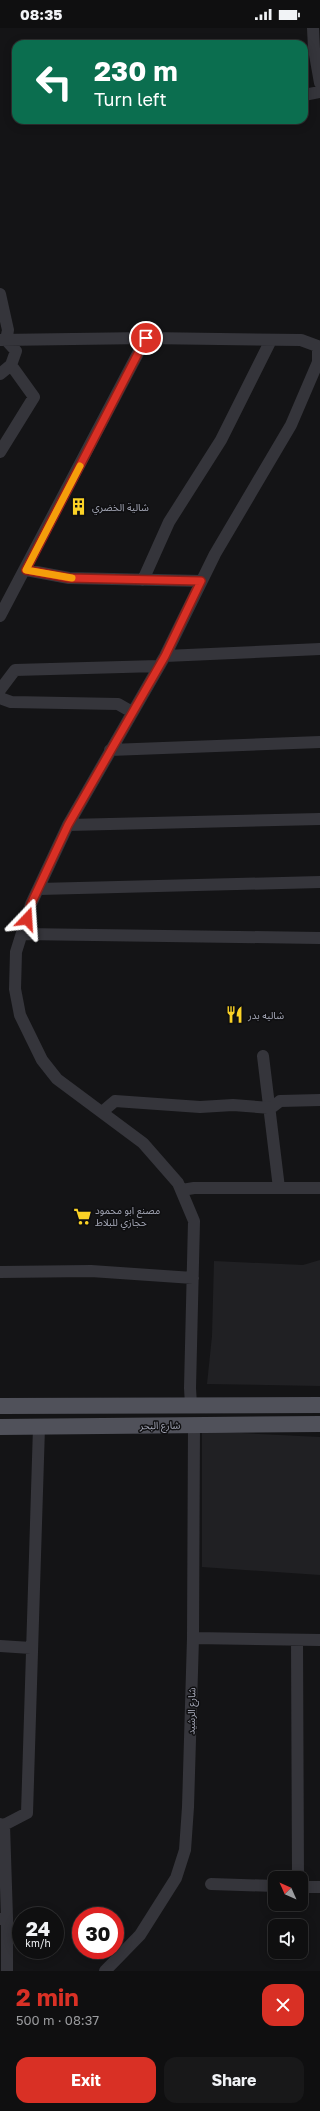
<!DOCTYPE html>
<html lang="en">
<head>
<meta charset="utf-8">
<style>
  body { margin:0; font-family:"Golos Text","Noto Sans Arabic",sans-serif; background:#181819; color:#f1f3f6; height:100vh; display:flex; flex-direction:column; font-size:15px; white-space:nowrap }
  * { box-sizing:border-box; margin:0 }
  p { font-size:13px; color:#9b9c9f }
  .icon { flex:none; width:22px; height:22px; fill:none; stroke:currentColor; stroke-width:2; stroke-linecap:round; stroke-linejoin:round }
  .map { position:relative; height:1943px; overflow:hidden }
  .sheet { display:flex; flex-direction:column; background:#0f0f10; flex:1 }
  .sheet>* { flex:none }
  .hud { position:absolute; left:12px; top:12px; width:296px; height:84px; border-radius:12px; box-shadow:0 2px 10px #0003,0 0 0 1px #2f2f30; background:#0b6e4f; color:#fff; overflow:hidden }
  .needle { width:26px; rotate:315deg }
  .tools { position:absolute; left:268px; top:1843px; display:grid; gap:8px }
  .tools a { display:grid; place-items:center; width:40px; height:40px; border-radius:8px; background:#0f0f10; box-shadow:0 2px 10px #0003,0 0 0 1px #2f2f30; font-size:20px }
  .speed { position:absolute; left:12px; top:1879px; display:flex; gap:8px; font-size:20px; font-weight:700; text-align:center }
  .speed>* { display:grid; place-content:center; width:52px; height:52px; border-radius:50%; background:#0f0f10; box-shadow:0 2px 10px #0003,0 0 0 1px #2f2f30; line-height:1 }
  .speed small { font-size:10px; font-weight:400 }
  .speed .limit { border:6px solid #d22; background:#fff; color:#111 }
  .pin { position:absolute; display:grid; place-items:center; width:34px; height:34px; color:#fff; margin:-17px; border:2px solid #fff; border-radius:50%; box-shadow:0 1px 4px #0007 }
  .me { position:absolute; width:44px; margin:-22px; rotate:20deg; stroke-linejoin:round; filter:drop-shadow(0 0 3px #0008) }
  .turn { display:flex; align-items:center; gap:14px; height:84px; padding:0 16px; font-size:18px }
  .turn .icon { width:52px; height:52px; stroke-width:2.5 }
  .turn b { display:block; font-size:28px; line-height:34px }
  .round { display:grid; place-items:center; flex:none; width:42px; height:42px; border-radius:12px; background:#181819 }
  .headline { display:flex; align-items:center; justify-content:space-between; height:68px; padding:0 16px }
  h1 { font-size:24px; font-weight:700; line-height:30px; color:#d93025 }
  .button { display:flex; gap:8px; margin-top:auto; padding:8px 16px }
  .button a { flex:1; height:46px; border-radius:12px; background:#d93025; color:#fff; font-size:16px; font-weight:700; line-height:46px; text-align:center }
  .button a+a { background:#181819; color:#f1f3f6 }
  .status { display:flex; justify-content:space-between; align-items:center; height:28px; padding:0 20px; background:#0f0f10; direction:ltr }
  .status svg { height:11px; fill:currentColor }
  .map>svg:first-child { display:block }
  .built { fill:#202023 }
  .lines { fill:none; stroke-linecap:round; stroke-linejoin:round }
  .minor { stroke:#35353b; stroke-width:12 }
  .major { stroke:#50515a; stroke-width:16 }
  .route-casing { stroke:#8d1f18; stroke-width:10 }
  .route { stroke:#d93025; stroke-width:7 }
  .slow { stroke:#f59e0b; stroke-width:7 }
  .labels { text-anchor:middle; stroke-width:3; stroke-linejoin:round; paint-order:stroke }
  .poi-label { font-size:10px; fill:#a5a8b7; stroke:#0f0f11; text-anchor:start }
  .street-label { font-size:10px; fill:#a5a8b7; stroke:#0f0f11 }
</style>
</head>
<body>
<div class="status"><b>08:35</b><svg viewBox="0 0 49 12"><path d="M0 12V9h3v3zM5 12V6h3v6zM10 12V3h3v9zM15 12V0h3v12zM26 1h20v11H26zM47 4h2v5h-2z"/></svg></div>
<div class="map">
<svg width="320" height="1943" viewBox="0 0 320 1943">
  <rect width="100%" height="100%" fill="#141416"/>
  <path class="built" d="M320 1232V1358L207 1356 212 1308 214 1233 303 1237Z
    M202 1403 320 1409V1547L202 1539Z"/>
  <g class="lines">
    <path class="minor" d="M313 0 314 21 320 55
      M304 67 320 64
      M0 266 8 302 6 312 16 323 11 337 0 346
      M0 312 146 310 301 312 320 319
      M0 424 34 369 11 337
      M26 542 69 550 201 553
      M143 552 169 494 221 412 271 312
      M0 588 146 310
      M165 628 320 621
      M0 662 15 642 158 638
      M0 670 11 674 118 676 132 684
      M110 722 320 714
      M68 797 320 791
      M39 861 320 854
      M22 906 320 910
      M263 1028 279 1160
      M102 1084 115 1073 200 1079 233 1077 271 1080 280 1073 320 1072
      M182 1162 194 1160H320
      M0 1244 91 1243 193 1250
      M191 1377 190 1360 194 1193 178 1155 143 1115 57 1051 42 1032 20 987 15 961 16 924 31 876 68 797 165 628 215 526 291 397 318 334V319
      M193 1610 320 1612
      M297 1612 298 1850
      M0 1618 31 1620
      M0 1796 4 1797 27 1785 39 1399
      M4 1797 7 1890
      M211 1856 275 1858
      M301 1859H320
      M0 1891 7 1890V1943
      M105 1943 140 1907 176 1850 185 1822 188 1779 193 1610 194 1397"/>
    <path class="major" d="M0 1378 320 1377
      M0 1399 320 1396"/>
  </g>
  <g class="lines">
    <defs>
      <path id="route" d="M27 891 31 876 68 797 165 628 201 553 69 550 26 542 146 310"/>
    </defs>
    <use href="#route" class="route-casing"/>
    <use href="#route" class="route"/>
    <path class="slow" d="M72 550 26 542 80 438"/>
  </g>
  <defs>
    <symbol id="building-bare" viewBox="-9 -9 18 18"><path d="M-4-6H4V6H1V3H-1V6H-4ZM-2.5-4.3h1.7v1.8h-1.7ZM.8-4.3h1.7v1.8H.8ZM-2.5-1h1.7V.8h-1.7ZM.8-1h1.7V.8H.8Z" fill="#fbd226" stroke="#0f0f11" stroke-width="2.5" paint-order="stroke"/></symbol>
    <symbol id="restaurant-bare" viewBox="-9 -9 18 18"><path d="M-5-6h1v4h1v-4h1v4h1v-4h1v5L-1.5 .5V6h-2V.5L-5-1ZM5-6V6H3V1.5H1.5Q1.5-4 5-6Z" fill="#fbd226" stroke="#0f0f11" stroke-width="2.5" paint-order="stroke"/></symbol>
    <symbol id="supermarket-bare" viewBox="-9 -9 18 18"><path d="M-6-5.5h2.5l.6 2H6L4.5 2H-2.5L-4.4-4H-6ZM-1.5 3.2a1.3 1.3 0 1 0 .1 0ZM3 3.2a1.3 1.3 0 1 0 .1 0Z" fill="#fbd226" stroke="#0f0f11" stroke-width="2.5" paint-order="stroke"/></symbol>
  </defs>
  <g fill-rule="evenodd">
    <use href="#building-bare" x="66" y="466" width="25" height="25"/>
    <use href="#restaurant-bare" x="222" y="974" width="25" height="25"/>
    <use href="#supermarket-bare" x="70" y="1176" width="25" height="25"/>
  </g>
  <g class="labels">
    <g class="poi-label">
      <text x="92" y="483">شالية الخضري</text>
      <text x="248" y="991">شاليه بدر</text>
      <text x="95" y="1186">مصنع ابو محمود<tspan x="95" dy="12">حجازي للبلاط</tspan></text>
    </g>
    <g class="street-label">
      <text transform="translate(160 1397) rotate(-1)" y="4">شارع البحر</text>
      <text transform="translate(191 1683) rotate(-89)" y="4">شارع الرشيد</text>
    </g>
  </g>
</svg>
<div class="tools">
<a><svg class="needle" viewBox="-14 -14 28 28"><path d="M0-13l5 13h-10z" fill="#e53935"/><path d="M0 13l5-13h-10z" fill="#9b9c9f"/></svg></a>
<a><svg class="icon" aria-label="sound" viewBox="0 0 24 24"><path d="M4 9h4l5-4v14l-5-4H4zM17 9q2 3 0 6"/></svg></a>
</div>
<div class="speed"><div>24<small>km/h</small></div><div class="limit">30</div></div>
<div class="pin" style="left:146px;top:310px;background:#d93025"><svg class="icon" aria-label="arrive" viewBox="0 0 24 24"><path d="M6 21V4h12l-3 4 3 4H6"/></svg></div>
<svg class="me" style="left:27px;top:891px" viewBox="-20 -20 40 40"><path d="M0-17L14 15 0 8-14 15z" fill="#d93025" stroke="#fff" stroke-width="4"/></svg>
<div class="hud">
<div class="turn"><svg class="icon" aria-label="left" viewBox="0 0 24 24"><path d="M17 20v-9H6M10 6l-5 5 5 5"/></svg><div><b>230 m</b>Turn left</div></div>
</div>
</div>
<section class="sheet">
<div class="headline"><div><h1>2 min</h1><p>500 m · 08:37</p></div><a class="round" style="background:#d93025;color:#fff"><svg class="icon" aria-label="close" viewBox="0 0 24 24"><path d="M6 6l12 12M18 6L6 18"/></svg></a></div>
<div class="button"><a>Exit</a><a>Share</a></div>
</section>
</body>
</html>
